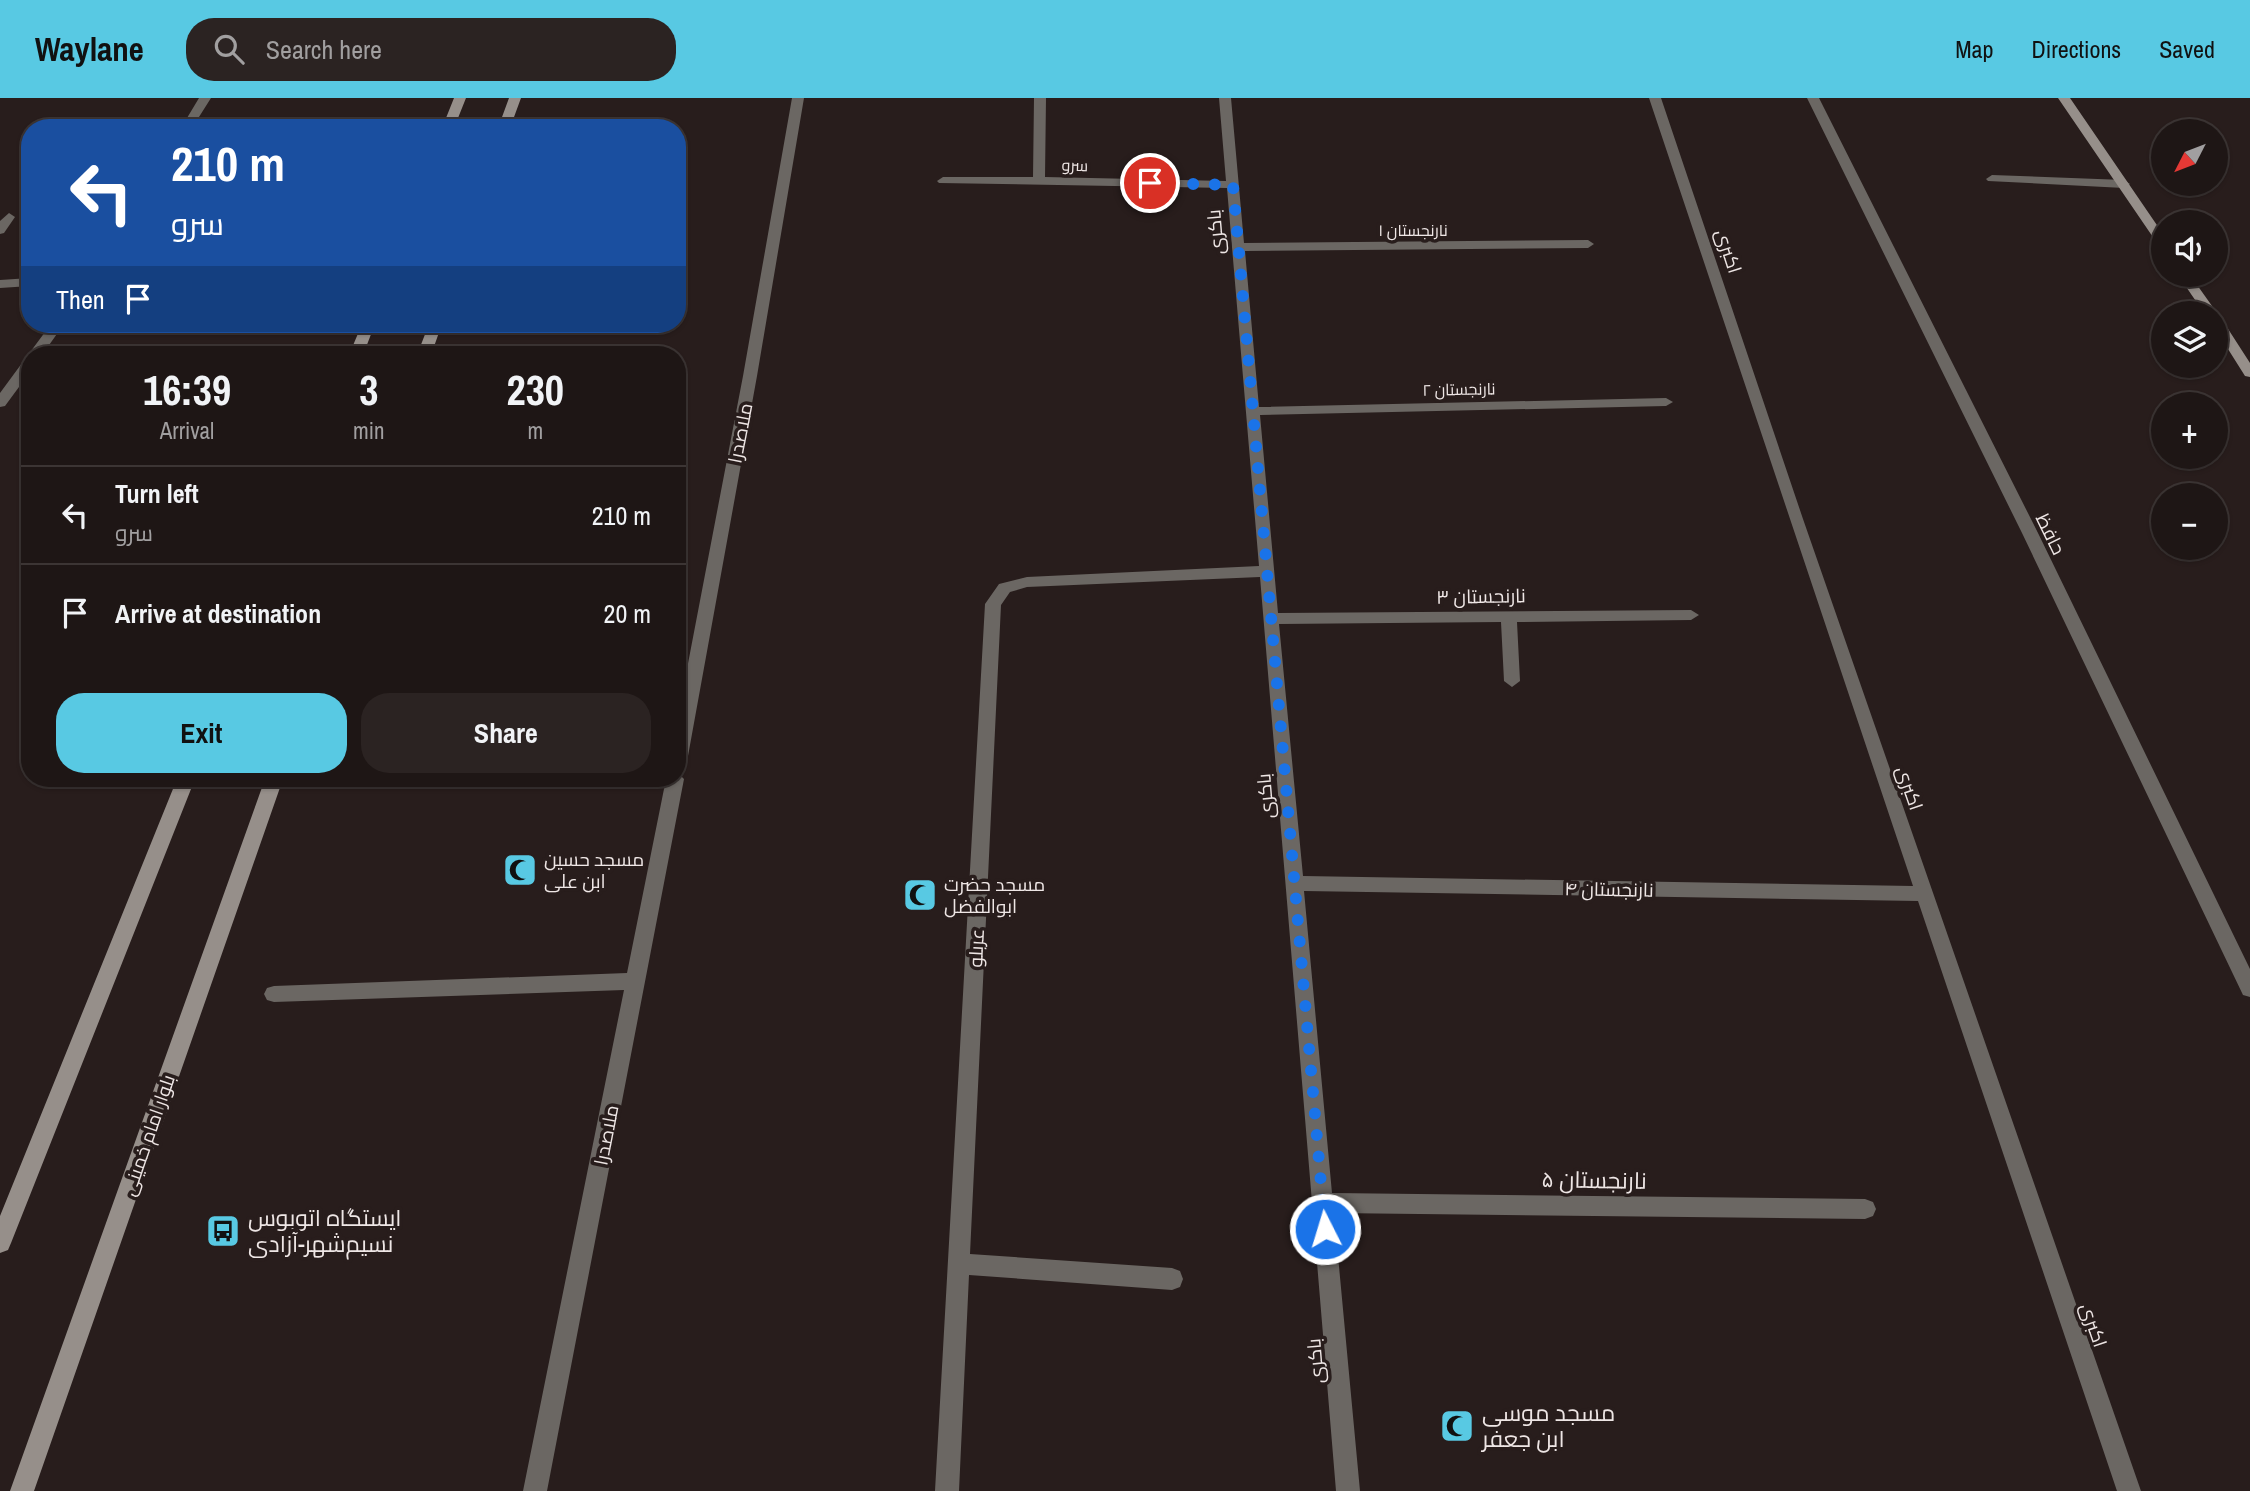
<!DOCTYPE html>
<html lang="en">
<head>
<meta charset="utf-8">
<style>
  body { margin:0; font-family:"Archivo Narrow",Cairo,sans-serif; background:#2b2322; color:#f1f3f6; height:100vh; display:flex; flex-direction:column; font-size:26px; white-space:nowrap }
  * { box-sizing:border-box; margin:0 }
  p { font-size:23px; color:#a19fa0 }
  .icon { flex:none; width:38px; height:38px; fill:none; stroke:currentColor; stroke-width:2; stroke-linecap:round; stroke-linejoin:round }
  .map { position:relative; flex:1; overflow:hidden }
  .details { position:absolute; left:21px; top:248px; width:665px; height:441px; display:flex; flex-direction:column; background:#1e1615; border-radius:28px; box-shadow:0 2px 5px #0004,0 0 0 2px #3c3534 }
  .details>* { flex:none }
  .hud { position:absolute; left:21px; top:21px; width:665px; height:214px; border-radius:28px; box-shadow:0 2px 5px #0004,0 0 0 2px #3c3534; background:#1a4fa0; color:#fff; overflow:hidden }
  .needle { width:46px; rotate:228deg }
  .fabs { position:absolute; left:2151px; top:21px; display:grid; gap:14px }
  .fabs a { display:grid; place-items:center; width:77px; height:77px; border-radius:50%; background:#1e1615; box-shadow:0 2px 5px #0004,0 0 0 2px #3c3534; font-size:35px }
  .pin { position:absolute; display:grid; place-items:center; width:60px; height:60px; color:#fff; margin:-30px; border:4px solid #fff; border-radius:50%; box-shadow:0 2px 7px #0007 }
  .me { position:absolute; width:77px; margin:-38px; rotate:355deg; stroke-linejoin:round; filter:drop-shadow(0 0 5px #0008) }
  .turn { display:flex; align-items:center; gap:24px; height:147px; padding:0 35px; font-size:32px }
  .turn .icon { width:91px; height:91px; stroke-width:2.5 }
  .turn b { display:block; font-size:49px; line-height:60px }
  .then { display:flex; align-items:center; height:66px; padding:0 35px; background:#0003; gap:14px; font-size:26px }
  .eta { display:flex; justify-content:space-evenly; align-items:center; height:119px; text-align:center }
  .eta b { font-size:42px; font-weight:700; line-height:49px }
  .cta { display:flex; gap:14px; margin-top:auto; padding:14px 35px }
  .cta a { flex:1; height:80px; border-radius:28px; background:#58c9e3; color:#111; font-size:28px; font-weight:700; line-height:80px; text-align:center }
  .cta a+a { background:#2b2322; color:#f1f3f6 }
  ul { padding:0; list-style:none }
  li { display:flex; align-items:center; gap:21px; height:98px; padding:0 35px; border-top:2px solid #3c3534 }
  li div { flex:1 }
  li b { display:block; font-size:26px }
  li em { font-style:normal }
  header { display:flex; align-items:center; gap:42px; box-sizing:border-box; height:98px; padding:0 35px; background:#58c9e3; color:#111 }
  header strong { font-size:33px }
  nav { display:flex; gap:38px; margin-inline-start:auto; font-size:24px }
  .search { width:490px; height:63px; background:#2b2322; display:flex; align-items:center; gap:18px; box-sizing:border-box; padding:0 24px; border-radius:28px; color:#a19fa0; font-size:26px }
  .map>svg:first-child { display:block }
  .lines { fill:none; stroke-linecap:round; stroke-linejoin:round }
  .lane { fill:#6b6763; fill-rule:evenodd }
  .street { fill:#6b6763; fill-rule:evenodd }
  .secondary { fill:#968f8a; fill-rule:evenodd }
  .route { stroke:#1a73e8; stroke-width:12; stroke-dasharray:0 21.6 }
  .labels { text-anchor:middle; stroke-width:7; stroke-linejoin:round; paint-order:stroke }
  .far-street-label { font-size:16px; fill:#eee6e5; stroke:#281d1c }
  .street-label { font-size:19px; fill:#eee6e5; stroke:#281d1c }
  .poi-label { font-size:19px; fill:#eee6e5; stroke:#281d1c; text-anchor:start }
  .near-street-label { font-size:23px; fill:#eee6e5; stroke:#281d1c }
  .near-poi-label { font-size:23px; fill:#eee6e5; stroke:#281d1c; text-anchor:start }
</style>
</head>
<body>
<header>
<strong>Waylane</strong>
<div class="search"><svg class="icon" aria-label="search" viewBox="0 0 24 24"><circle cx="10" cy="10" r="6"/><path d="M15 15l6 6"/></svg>Search here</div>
<nav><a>Map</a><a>Directions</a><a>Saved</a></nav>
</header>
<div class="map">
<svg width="2250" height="1393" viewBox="0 0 2250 1393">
  <rect width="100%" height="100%" fill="#281d1c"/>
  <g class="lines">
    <path class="lane" d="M1992 77 2124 82 2130 86 2124 90 1988 83 1986 81Z"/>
    <path class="street" d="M199 0H211L192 30H181Z
      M792 0H804L757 278 686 669 678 675 684 681 547 1393H523L624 892 274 904 267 902 264 896 267 890 274 888 627 875 666 681H677V623L743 278Z
      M1034 0H1046L1045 79 1226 83 1219 0H1231L1244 145 1588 142 1594 146 1588 150 1245 153 1259 309 1666 300 1673 304 1666 308 1260 317 1278 515 1691 512 1699 517 1691 522 1517 524 1520 583 1512 589 1504 583 1501 524 1279 526 1303 778 1913 788 1649 0H1661L1803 421 2141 1393H2117L1918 803 1304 793 1332 1095 1865 1101 1873 1104 1876 1111 1873 1118 1865 1121 1334 1115 1360 1393H1336L1260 479 1027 489 1010 494 1001 507 970 1156 1172 1170 1180 1173 1183 1181 1180 1189 1172 1192 969 1177 959 1393H935L985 506 999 486 1027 479 1259 468 1227 90 939 85 937 83 943 79H1033Z
      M1807 0H1819L2038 435 2250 871V899L2243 897 2022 435Z
      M9 115 15 119 4 135 0 136V123Z
      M30 180V188L0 190V182Z
      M51 226H64L42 257 30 259 28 257Z
      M30 260V274L5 308 0 309V295L25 261Z"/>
    <path class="secondary" d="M454 0H466L454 30H442Z
      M509 0H521L510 30H498Z
      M2058 0H2070L2163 136V149L2159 148Z
      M2178 177H2190L2217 215 2216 216 2204 215Z
      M2216 219 2221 220 2250 265V279L2245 278 2216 232Z
      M362 226H375L363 257H349Z
      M429 226H442L431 257H417Z
      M177 681H195L11 1145 8 1152 0 1155V1118Z
      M265 681H283L34 1393H10Z"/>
  </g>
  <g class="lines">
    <path class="route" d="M1150 85 1233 87 1325 1131"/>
  </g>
  <defs>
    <symbol id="mosque-square" viewBox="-11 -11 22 22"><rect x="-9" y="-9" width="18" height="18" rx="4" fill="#58c9e3" stroke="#281d1c"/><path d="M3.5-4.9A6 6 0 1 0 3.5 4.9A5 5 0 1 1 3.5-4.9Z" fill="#111"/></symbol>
    <symbol id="bus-square" viewBox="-11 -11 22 22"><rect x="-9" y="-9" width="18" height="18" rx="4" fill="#58c9e3" stroke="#281d1c"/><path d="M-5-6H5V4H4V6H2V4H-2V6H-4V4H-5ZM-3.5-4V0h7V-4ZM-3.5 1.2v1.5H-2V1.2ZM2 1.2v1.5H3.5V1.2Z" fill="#111"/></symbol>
  </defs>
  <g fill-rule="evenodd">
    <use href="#mosque-square" x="501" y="753" width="38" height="38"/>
    <use href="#mosque-square" x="901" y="778" width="38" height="38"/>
    <use href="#bus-square" x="204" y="1114" width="38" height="38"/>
    <use href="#mosque-square" x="1438" y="1309" width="38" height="38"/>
  </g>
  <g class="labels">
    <g class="far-street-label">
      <text transform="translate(1075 67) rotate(2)" y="6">سرو</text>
      <text x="1413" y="138">نارنجستان ۱</text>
      <text transform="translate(1459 291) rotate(-1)" y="6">نارنجستان ۲</text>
    </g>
    <g class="street-label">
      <text transform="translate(1215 134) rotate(-95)" y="7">باکری</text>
      <text transform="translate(1729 153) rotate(72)" y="7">اکبری</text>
      <text transform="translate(740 335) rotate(-79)" y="7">ملاصدرا</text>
      <text transform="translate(2051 436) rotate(64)" y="7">حافظ</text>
      <text transform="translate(1481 498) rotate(-1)" y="7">نارنجستان ۳</text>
      <text transform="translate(1910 690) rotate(71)" y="7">اکبری</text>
      <text transform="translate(1265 698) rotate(-95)" y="7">باکری</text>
      <text transform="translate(1609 791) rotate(1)" y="7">نارنجستان ۴</text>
      <text transform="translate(976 850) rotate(-87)" y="7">عربلو</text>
      <text transform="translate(148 1037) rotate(-71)" y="7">بلوار امام خمینی</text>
      <text transform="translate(606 1037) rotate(-79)" y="7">ملاصدرا</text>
      <text transform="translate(2094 1227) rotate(71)" y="7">اکبری</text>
      <text transform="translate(1315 1263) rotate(-95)" y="7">باکری</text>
    </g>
    <g class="poi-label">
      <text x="544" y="768">مسجد حسین<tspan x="544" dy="22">ابن علی</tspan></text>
      <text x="944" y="793">مسجد حضرت<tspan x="944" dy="22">ابوالفضل</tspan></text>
    </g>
    <g class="near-street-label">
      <text transform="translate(1594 1082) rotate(1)" y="8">نارنجستان ۵</text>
    </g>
    <g class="near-poi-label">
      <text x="248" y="1128">ایستگاه اتوبوس<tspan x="248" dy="26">نسیم‌شهر-آزادی</tspan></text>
      <text x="1482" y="1323">مسجد موسی<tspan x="1482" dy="26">ابن جعفر</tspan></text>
    </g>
  </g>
</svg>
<div class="fabs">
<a><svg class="needle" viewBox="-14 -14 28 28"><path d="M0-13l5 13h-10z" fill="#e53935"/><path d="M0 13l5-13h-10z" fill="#a19fa0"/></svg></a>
<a><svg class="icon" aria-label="sound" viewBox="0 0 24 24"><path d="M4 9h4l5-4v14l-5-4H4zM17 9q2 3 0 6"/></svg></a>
<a><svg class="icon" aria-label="layers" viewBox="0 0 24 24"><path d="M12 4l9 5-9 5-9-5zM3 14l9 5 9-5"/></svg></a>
<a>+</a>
<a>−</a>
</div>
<div class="pin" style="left:1150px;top:85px;background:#d93025"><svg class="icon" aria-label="arrive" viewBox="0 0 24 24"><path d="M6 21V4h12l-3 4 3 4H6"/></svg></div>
<svg class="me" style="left:1325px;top:1131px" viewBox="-20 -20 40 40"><circle r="17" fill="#1a73e8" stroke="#fff" stroke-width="3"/><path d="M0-11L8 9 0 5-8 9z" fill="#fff"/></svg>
<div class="hud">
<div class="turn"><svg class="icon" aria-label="left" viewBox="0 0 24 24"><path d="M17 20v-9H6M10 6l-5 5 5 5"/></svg><div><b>210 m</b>سرو</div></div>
<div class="then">Then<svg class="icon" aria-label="arrive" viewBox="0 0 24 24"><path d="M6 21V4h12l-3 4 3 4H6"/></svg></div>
</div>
<section class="details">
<div class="eta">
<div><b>16:39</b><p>Arrival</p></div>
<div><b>3</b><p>min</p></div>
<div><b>230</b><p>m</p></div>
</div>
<ul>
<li><svg class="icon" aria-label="left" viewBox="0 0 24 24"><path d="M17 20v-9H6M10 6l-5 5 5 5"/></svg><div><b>Turn left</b><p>سرو</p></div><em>210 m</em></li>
<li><svg class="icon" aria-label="arrive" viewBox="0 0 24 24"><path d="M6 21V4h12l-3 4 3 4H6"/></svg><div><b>Arrive at destination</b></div><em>20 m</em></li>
</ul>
<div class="cta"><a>Exit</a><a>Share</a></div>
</section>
</div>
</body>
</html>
